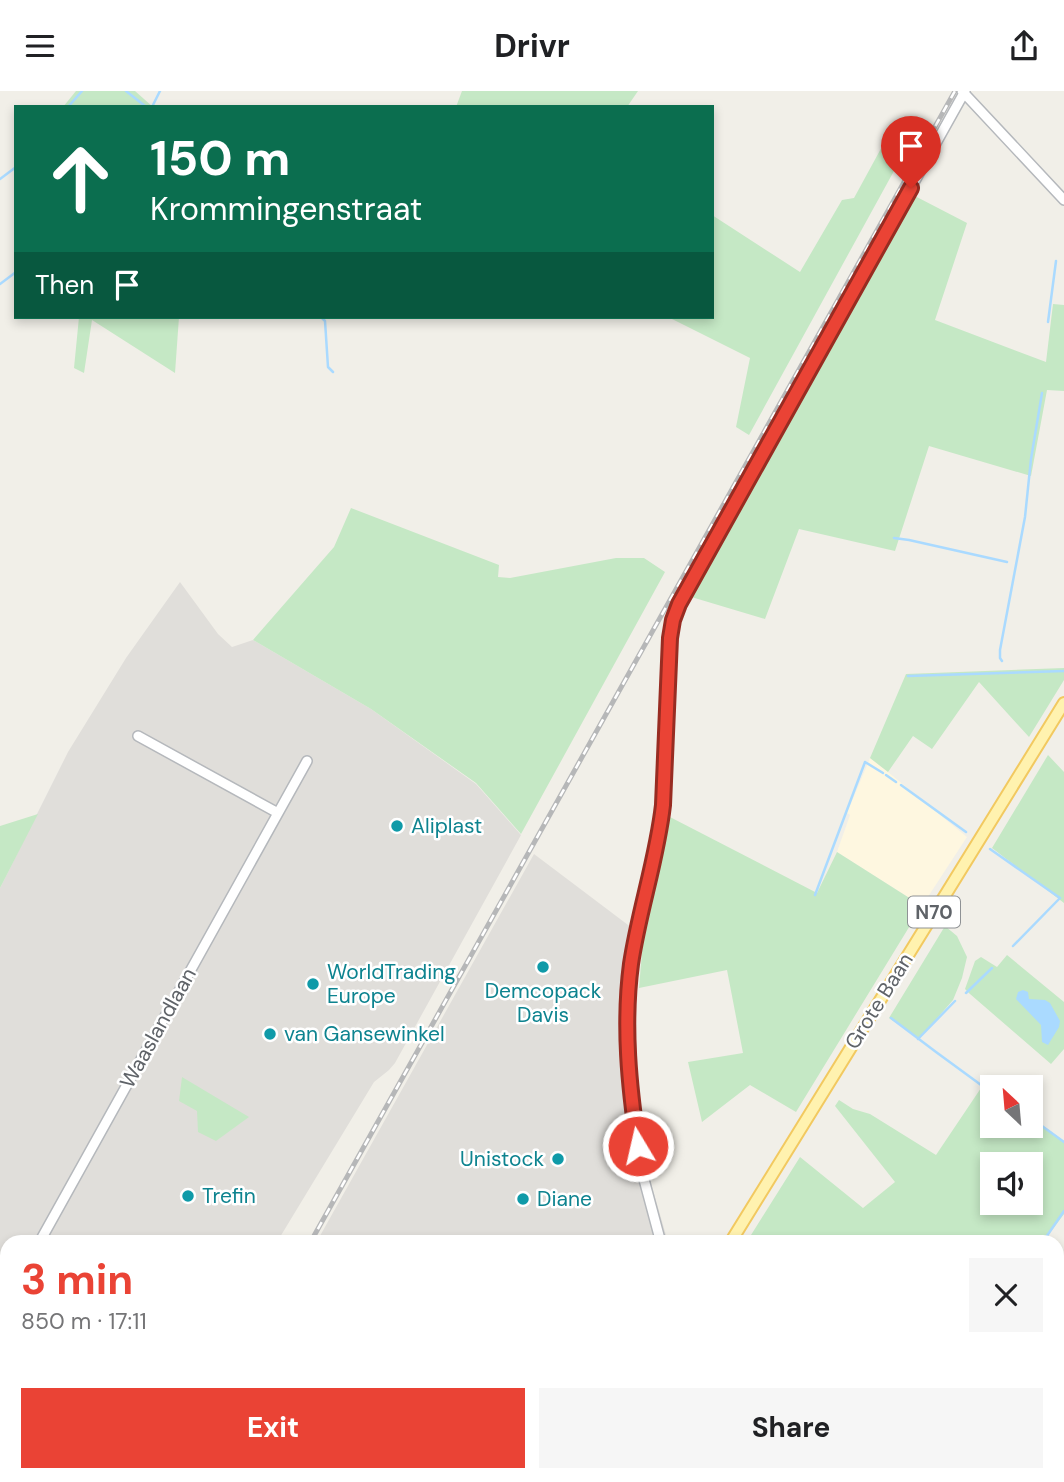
<!DOCTYPE html>
<html lang="en">
<head>
<meta charset="utf-8">
<style>
  body { margin:0; font-family:"DM Sans",sans-serif; background:#f6f6f6; color:#202124; height:100vh; display:flex; flex-direction:column; font-size:26px; white-space:nowrap }
  * { box-sizing:border-box; margin:0 }
  p { font-size:23px; color:#757577 }
  .icon { flex:none; width:38px; height:38px; fill:none; stroke:currentColor; stroke-width:2; stroke-linecap:round; stroke-linejoin:round }
  .map { position:relative; flex:1; overflow:hidden }
  .panel { position:absolute; left:0px; top:1144px; width:1064px; height:247px; display:flex; flex-direction:column; background:#fff; border-radius:21px 21px 0 0; box-shadow:0 4px 10px #0003 }
  .panel>* { flex:none }
  .top-card { position:absolute; left:14px; top:14px; width:700px; height:214px; border-radius:0px; box-shadow:0 4px 10px #0003; background:#0b6e4f; color:#fff; overflow:hidden }
  .needle { width:46px; rotate:334deg }
  .tools { position:absolute; left:980px; top:984px; display:grid; gap:14px }
  .tools a { display:grid; place-items:center; width:63px; height:63px; border-radius:0px; background:#fff; box-shadow:0 4px 10px #0003; font-size:35px }
  .pin { position:absolute; display:grid; place-items:center; width:60px; height:60px; color:#fff; margin:-72px -30px; border-radius:50% 50% 50% 0; rotate:-45deg; box-shadow:0 0 7px #0007 }
  .pin .icon { rotate:45deg }
  .me { position:absolute; width:77px; margin:-38px; rotate:351deg; stroke-linejoin:round; filter:drop-shadow(0 0 5px #0008) }
  .turn { display:flex; align-items:center; gap:24px; height:147px; padding:0 21px; font-size:32px }
  .turn .icon { width:91px; height:91px; stroke-width:2.5 }
  .turn b { display:block; font-size:49px; line-height:60px }
  .then { display:flex; align-items:center; height:66px; padding:0 21px; background:#0003; gap:14px; font-size:26px }
  .round { display:grid; place-items:center; flex:none; width:74px; height:74px; border-radius:0px; background:#f6f6f6 }
  .head { display:flex; align-items:center; justify-content:space-between; height:119px; padding:0 21px }
  h1 { font-size:42px; font-weight:700; line-height:52px; color:#ea4335 }
  .action { display:flex; gap:14px; margin-top:auto; padding:14px 21px }
  .action a { flex:1; height:80px; border-radius:0px; background:#ea4335; color:#fff; font-size:28px; font-weight:700; line-height:80px; text-align:center }
  .action a+a { background:#f6f6f6; color:#202124 }
  header { display:flex; justify-content:space-between; align-items:center; height:91px; padding:0 21px; background:#fff; font-size:32px; font-weight:700 }
  .map>svg:first-child { display:block }
  .commercial { fill:#fef7e0 }
  .industrial { fill:#e0deda }
  .green { fill:#c5e8c5; fill-rule:evenodd }
  .water { fill:#aadaff }
  .lines { fill:none; stroke-linecap:round; stroke-linejoin:round }
  .stream { stroke:#aadaff; stroke-width:2.5 }
  .minor-casing { stroke:#b5b8bc; stroke-width:12 }
  .major-casing { stroke:#f2c960; stroke-width:14 }
  .minor { stroke:#fff; stroke-width:9 }
  .major { stroke:#fff2af; stroke-width:10 }
  .rail-casing { stroke:#b6b7b8; stroke-width:5 }
  .rail { stroke:#fff; stroke-width:2.5; stroke-dasharray:8; stroke-linecap:butt }
  .route-casing { stroke:#982c22; stroke-width:18 }
  .route { stroke:#ea4335; stroke-width:12 }
  .culture-dot { fill:#0f9aa8; stroke:#fff; stroke-width:2.5 }
  .labels { text-anchor:middle; stroke-width:5; stroke-linejoin:round; paint-order:stroke }
  .shield { fill:#fff; stroke:#8f9295; stroke-width:2 }
  .shield-label { font-size:19px; font-weight:bold; fill:#5f6368 }
  .culture-label { font-size:21px; fill:#0d838f; stroke:#fff; text-anchor:start }
  .street-label { font-size:21px; fill:#5f6368; stroke:#fff }
</style>
</head>
<body>
<header><svg class="icon" aria-label="menu" viewBox="0 0 24 24"><path d="M4 6h16M4 12h16M4 18h16"/></svg>Drivr<svg class="icon" aria-label="share" viewBox="0 0 24 24"><path d="M12 15V3M7 8l5-5 5 5M5 13v7h14v-7"/></svg></header>
<div class="map">
<svg width="1064" height="1391" viewBox="0 0 1064 1391">
  <rect width="100%" height="100%" fill="#f1efe8"/>
  <path class="commercial" d="M870 667 888 681 967 746 922 815 837 761 850 724 847 722Z"/>
  <path class="industrial" d="M180 491 218 543 232 556 253 549 371 618 476 693 521 744 395 972 389 979 374 991 277 1151 7 1152V1384H129L127 1391H0V797L68 661 126 567Z
    M534 763 640 843 635 894 634 959 648 1082 668 1151 316 1152Z
    M186 1384H496L492 1391H182Z"/>
  <path class="green" d="M76 0H135L153 16H63Z
    M462 0H638L627 16H456Z
    M896 30 917 38 749 344 736 336 750 267 668 226H712V124L800 181 842 109 854 107Z
    M911 103 967 132 935 229 1046 271 1053 213 1064 214V300L1047 299 1031 385 929 355 895 460 799 438 765 528 688 505Z
    M79 226H179L175 282 92 229 84 282 74 277Z
    M351 417 499 474 498 486 510 487 616 467H644L665 481 521 743 476 692 371 618 253 549 334 456Z
    M1064 577V589L1029 646 979 591 932 658 913 645 888 681 870 667 906 583Z
    M1048 664 1064 681V812L992 757Z
    M38 723 0 797V735Z
    M668 725 817 802 837 761 922 815 796 1021 750 994 702 1031 688 971 743 962 727 879 639 897 644 837Z
    M945 835 957 845 967 866 962 887 953 909 919 948 889 927Z
    M1007 864 1064 911V958L1051 973 970 903 965 898 975 870 981 866 997 876Z
    M182 986 249 1026 216 1050 198 1041 197 1020 179 1010Z
    M981 997 992 1003V1034H1031V1026L1064 1050V1123L1043 1151 746 1152 800 1066 863 1117 895 1091 835 1015 839 1009 853 1018 870 1023 936 1064ZM992 1073H1031V1111H992Z
    M1057 1193 1064 1198V1391H968L973 1384H1057Z
    M724 1384H864L876 1391H721Z"/>
  <path class="water" d="M1023 899 1028 901 1029 908 1045 909 1050 912 1060 930 1059 936 1048 954 1042 951 1041 934 1016 908 1018 901Z"/>
  <g class="lines">
    <path class="stream" d="M126 0 145 15 149 16
      M68 16 82 0
      M152 16 160 0
      M0 88 16 76
      M0 193 16 181
      M321 226 325 230 328 276 333 281
      M1048 231 1056 170
      M894 447 909 449 1007 471
      M1002 570 1000 567V559L1025 426 1031 368 1042 302
      M908 585 1064 580
      M886 684 896 691
      M901 694 966 741
      M990 758 1060 807 1013 855
      M815 804 865 671 883 682
      M966 902 992 877
      M891 927 936 961 992 1002
      M918 948 955 910
      M1031 1027 1064 1051
      M801 1152 820 1146 832 1147 835 1152
      M1042 1152 1064 1120
      M1050 1384 1059 1391"/>
    <defs>
      <path id="minor" d="M962 0 1064 109
        M138 645 278 722
        M39 1152 307 670
        M661 1152 642 1081 630 1004 627 958 631 873 655 764 663 714 670 547 673 529 679 513 965 0
        M0 1222 7 1209
        M290 1391 293 1387
        M486 1391 490 1384
        M656 1391 657 1384"/>
      <path id="major" d="M730 1152 1064 612
        M583 1391 587 1384"/>
    </defs>
    <use href="#minor" class="minor-casing"/>
    <use href="#major" class="major-casing"/>
    <use href="#minor" class="minor"/>
    <use href="#major" class="major"/>
    <defs>
      <path id="rail" d="M310 1152 955 0
        M176 1391 180 1384"/>
    </defs>
    <use href="#rail" class="rail-casing"/>
    <use href="#rail" class="rail"/>
  </g>
  <g class="lines">
    <defs>
      <path id="route" d="M638 1055C629 995 623 934 631 873 639 819 657 768 663 714L670 547 673 529 679 513 911 97"/>
    </defs>
    <use href="#route" class="route-casing"/>
    <use href="#route" class="route"/>
  </g>
  <g class="culture-dot">
    <circle cx="397" cy="735" r="7"/>
    <circle cx="543" cy="876" r="7"/>
    <circle cx="313" cy="893" r="7"/>
    <circle cx="270" cy="943" r="7"/>
    <circle cx="558" cy="1068" r="7"/>
    <circle cx="188" cy="1105" r="7"/>
    <circle cx="523" cy="1108" r="7"/>
  </g>
  <g class="labels">
    <rect class="shield" x="908" y="805.5" width="52" height="31" rx="5"/>
    <g class="shield-label">
      <text x="934" y="828">N70</text>
    </g>
    <g class="culture-label">
      <text x="411" y="742">Aliplast</text>
      <text x="327" y="888">WorldTrading<tspan x="327" dy="24">Europe</tspan></text>
      <text x="543" y="907" text-anchor="middle">Demcopack<tspan x="543" dy="24">Davis</tspan></text>
      <text x="284" y="950">van Gansewinkel</text>
      <text x="544" y="1075" text-anchor="end">Unistock</text>
      <text x="202" y="1112">Trefin</text>
      <text x="537" y="1115">Diane</text>
    </g>
    <g class="street-label">
      <text transform="translate(879 910) rotate(-58)" y="7">Grote Baan</text>
      <text transform="translate(158 937) rotate(-61)" y="7">Waaslandlaan</text>
    </g>
  </g>
</svg>
<div class="tools">
<a><svg class="needle" viewBox="-14 -14 28 28"><path d="M0-13l5 13h-10z" fill="#e53935"/><path d="M0 13l5-13h-10z" fill="#757577"/></svg></a>
<a><svg class="icon" aria-label="sound" viewBox="0 0 24 24"><path d="M4 9h4l5-4v14l-5-4H4zM17 9q2 3 0 6"/></svg></a>
</div>
<div class="pin" style="left:911px;top:97px;background:#d93025"><svg class="icon" aria-label="arrive" viewBox="0 0 24 24"><path d="M6 21V4h12l-3 4 3 4H6"/></svg></div>
<svg class="me" style="left:638px;top:1055px" viewBox="-20 -20 40 40"><circle r="17" fill="#ea4335" stroke="#fff" stroke-width="3"/><path d="M0-11L8 9 0 5-8 9z" fill="#fff"/></svg>
<div class="top-card">
<div class="turn"><svg class="icon" aria-label="ahead" viewBox="0 0 24 24"><path d="M12 20V5M6 11l6-6 6 6"/></svg><div><b>150 m</b>Krommingenstraat</div></div>
<div class="then">Then<svg class="icon" aria-label="arrive" viewBox="0 0 24 24"><path d="M6 21V4h12l-3 4 3 4H6"/></svg></div>
</div>
<section class="panel">
<div class="head"><div><h1>3 min</h1><p>850 m · 17:11</p></div><a class="round"><svg class="icon" aria-label="close" viewBox="0 0 24 24"><path d="M6 6l12 12M18 6L6 18"/></svg></a></div>
<div class="action"><a>Exit</a><a>Share</a></div>
</section>
</div>
</body>
</html>
